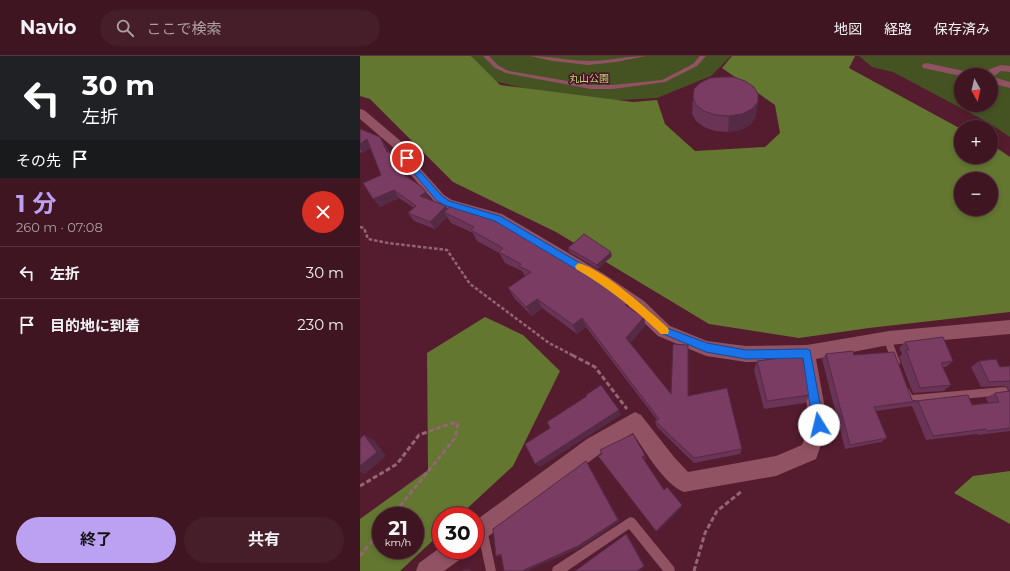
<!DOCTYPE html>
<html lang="ja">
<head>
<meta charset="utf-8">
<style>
  body { margin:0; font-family:Montserrat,"Noto Sans JP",sans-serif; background:#461e2a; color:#f1f3f6; height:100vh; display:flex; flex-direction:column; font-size:15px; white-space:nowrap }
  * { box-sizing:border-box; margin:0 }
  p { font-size:13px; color:#ad9fa5 }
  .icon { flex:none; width:22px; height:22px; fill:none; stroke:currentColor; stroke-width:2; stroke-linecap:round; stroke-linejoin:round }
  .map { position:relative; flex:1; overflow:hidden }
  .panel { display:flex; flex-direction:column; background:#3f1522; width:360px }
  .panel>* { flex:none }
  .banner { background:#202124; color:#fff; overflow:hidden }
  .needle { width:26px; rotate:172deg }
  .buttons { position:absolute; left:594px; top:12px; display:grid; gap:8px }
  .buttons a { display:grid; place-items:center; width:44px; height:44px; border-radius:50%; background:#3f1522; box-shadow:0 2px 6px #0003,0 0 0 1px #583440; font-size:20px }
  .speed { position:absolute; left:12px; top:451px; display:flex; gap:8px; font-size:20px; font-weight:700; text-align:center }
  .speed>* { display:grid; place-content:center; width:52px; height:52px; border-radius:50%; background:#3f1522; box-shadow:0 2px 6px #0003,0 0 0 1px #583440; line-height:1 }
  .speed small { font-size:10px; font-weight:400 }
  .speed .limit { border:6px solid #d22; background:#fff; color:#111 }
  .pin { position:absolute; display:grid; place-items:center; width:34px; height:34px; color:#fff; margin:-17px; border:2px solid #fff; border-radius:50%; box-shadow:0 1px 4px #0007 }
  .me { position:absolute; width:44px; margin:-22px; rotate:351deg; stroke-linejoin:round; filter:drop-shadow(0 0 3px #0008) }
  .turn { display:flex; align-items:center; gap:14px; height:84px; padding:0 16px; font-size:18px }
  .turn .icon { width:52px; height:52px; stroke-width:2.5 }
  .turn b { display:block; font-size:28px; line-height:34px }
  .then { display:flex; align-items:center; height:38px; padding:0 16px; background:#0003; gap:8px; font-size:15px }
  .round { display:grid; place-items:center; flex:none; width:42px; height:42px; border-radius:21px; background:#461e2a }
  .headline { display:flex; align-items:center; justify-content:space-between; height:68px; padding:0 16px }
  h1 { font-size:24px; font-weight:700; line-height:30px; color:#bca0f2 }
  .action { display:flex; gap:8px; margin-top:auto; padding:8px 16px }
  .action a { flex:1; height:46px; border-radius:24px; background:#bca0f2; color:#111; font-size:16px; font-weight:700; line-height:46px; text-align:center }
  .action a+a { background:#461e2a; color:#f1f3f6 }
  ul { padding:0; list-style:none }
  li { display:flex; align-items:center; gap:12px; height:52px; padding:0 16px; border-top:1px solid #583440 }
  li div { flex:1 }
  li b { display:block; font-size:15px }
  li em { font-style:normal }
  header { display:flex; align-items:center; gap:24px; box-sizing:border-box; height:56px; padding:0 20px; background:#3f1522; border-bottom:1px solid #583440 }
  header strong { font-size:19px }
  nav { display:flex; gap:22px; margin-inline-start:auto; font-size:14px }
  .search { width:280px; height:36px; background:#461e2a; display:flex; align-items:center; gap:10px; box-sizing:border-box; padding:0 14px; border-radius:22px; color:#ad9fa5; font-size:15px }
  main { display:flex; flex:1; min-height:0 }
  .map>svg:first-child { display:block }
  .green { fill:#455323; fill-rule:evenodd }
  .forest { fill:#637731; fill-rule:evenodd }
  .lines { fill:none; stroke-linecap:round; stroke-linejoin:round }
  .path-far1 { stroke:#946673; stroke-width:2.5; stroke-dasharray:3.5 2; stroke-linecap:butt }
  .path { stroke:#946673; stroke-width:3; stroke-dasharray:5 2.5; stroke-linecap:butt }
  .service { fill:#915263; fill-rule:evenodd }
  .minor { fill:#915263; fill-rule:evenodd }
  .wall { fill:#693455 }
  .shaded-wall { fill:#552a45 }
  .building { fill:#7a3c63; stroke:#552a45 }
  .route { fill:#1a73e8; stroke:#114b97 }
  .slow { fill:#f59e0b }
  .labels { text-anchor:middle; stroke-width:3; stroke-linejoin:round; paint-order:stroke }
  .far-park-label { font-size:10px; fill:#bbda77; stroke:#481124 }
</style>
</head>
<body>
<header>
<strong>Navio</strong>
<div class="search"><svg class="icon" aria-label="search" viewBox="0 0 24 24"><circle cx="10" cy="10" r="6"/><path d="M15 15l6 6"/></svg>ここで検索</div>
<nav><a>地図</a><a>経路</a><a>保存済み</a></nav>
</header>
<main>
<section class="panel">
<div class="banner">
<div class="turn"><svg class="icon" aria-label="left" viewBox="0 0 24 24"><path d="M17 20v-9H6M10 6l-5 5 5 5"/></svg><div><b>30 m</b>左折</div></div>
<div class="then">その先<svg class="icon" aria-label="arrive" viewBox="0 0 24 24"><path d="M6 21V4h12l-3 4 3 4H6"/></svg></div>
</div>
<div class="headline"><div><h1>1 分</h1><p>260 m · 07:08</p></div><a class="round" style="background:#d93025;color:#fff"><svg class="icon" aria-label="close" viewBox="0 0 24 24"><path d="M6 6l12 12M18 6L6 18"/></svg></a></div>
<ul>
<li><svg class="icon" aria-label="left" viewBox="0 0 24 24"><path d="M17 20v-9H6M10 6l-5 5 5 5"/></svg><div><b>左折</b></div><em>30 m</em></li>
<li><svg class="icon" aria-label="arrive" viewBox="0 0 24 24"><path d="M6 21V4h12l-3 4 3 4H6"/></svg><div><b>目的地に到着</b></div><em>230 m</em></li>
</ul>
<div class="action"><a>終了</a><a>共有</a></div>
</section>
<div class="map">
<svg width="650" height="515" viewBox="0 0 650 515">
  <rect width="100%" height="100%" fill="#541c2e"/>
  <path class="green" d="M111 0H371L351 20 297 42 224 46 129 24Z
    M499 0H650V81L629 67 533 16 512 11ZM601 19H631V49H601Z"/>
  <path class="forest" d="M0 0H111L140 29 273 46 297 44 305 68 335 95 405 91 420 77 415 49 362 12 372 0H495L489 12 601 73V101H631V88L650 101V256L509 272 439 282 349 268 196 176 93 126 10 43 0 40ZM601 123H631V153H601Z
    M125 261 163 279 200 315 153 410 99 460H81V477L40 515H0V463L68 414 67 297ZM21 460H55V494H21Z
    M650 415V468L594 437 613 420Z"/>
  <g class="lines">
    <path class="path-far1" d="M0 171 4 172 8 183 28 187 87 194 110 228 189 287 214 300"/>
    <path class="path" d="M212 299 235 311 267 353
      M0 430 37 408 59 379 92 367 98 368 95 382 32 460
      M0 500 21 474
      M334 515 345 477 357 455 382 435"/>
    <path class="service" d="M123 0H129L139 10 149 15 231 29H253L302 24 333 8 340 0H346L337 10 305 26 253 33H231L146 17 135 12Z
      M170 0C190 0 210 5 230 5 248 5 267 0 286 0L256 6 228 9 193 5Z
      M527 278 530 279 540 306 539 309 536 310 533 309 523 282 524 279Z
      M644 331 647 332 648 335 647 338 644 339 549 348 546 347 542 336 543 333 546 332 549 333 552 339Z
      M270 461 274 462 314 511 315 515H303L269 473 207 515H192L193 511Z
      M122 468 126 469 127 473 136 515H126L117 473 118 469Z"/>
    <path class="minor" d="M567 7 613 17 614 19H601V20L563 12 562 10 563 8Z
      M641 9 650 10V16L641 15 633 21 650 26V32L631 27V19H624L630 13Z
      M0 53 4 54 43 87 59 111 84 139 92 144 142 158 244 218 284 245 310 270 347 285 386 290 447 289 529 275 650 264V278L529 289 456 303 468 369 456 403 416 420 324 436C304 428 285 395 273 377L241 397 122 485 115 488V465L227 383 275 356 281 359 314 401 328 416 416 400 442 389 450 369 440 305 386 306 346 300 298 280 272 255 234 226 132 166 82 151 74 145 49 117 35 93 0 63Z
      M81 491V494H105L102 502 84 515H56L59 507Z"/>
  </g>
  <path class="wall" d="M333 41 398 46 395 62 390 69 380 74 368 76 355 75 344 71 336 65 332 58Z
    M0 73 20 81 25 89 29 95 35 103 39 113 45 116 50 123 66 136 70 144 86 150 87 153 269 252 284 261 285 270 270 287 311 338 328 340 382 393 380 398 334 407 297 371 295 365 297 364 226 271 217 278 182 252 172 260 154 242 148 232 165 220 162 215 145 207 139 197 117 185 113 177 91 167 87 161 75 173 54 165 48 157 54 152 39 142 20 151 21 119 10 92 3 97 0 96Z
    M208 192 252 200 238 213 209 196Z
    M545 286 593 305 586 311H583L591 329 583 335 553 337 539 301 542 298 539 292Z
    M466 298 494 299 552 344 556 345 612 349 628 347 626 342 635 337 649 335 648 332 644 330 621 331 611 311 619 305 640 311 650 310V375L618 379 617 378 566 384 552 350 516 355 527 382 521 386 485 393 462 303Z
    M397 305 450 339 445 347 404 353 394 314Z"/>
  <path class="shaded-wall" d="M398 46 395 62 390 69 380 74 368 76 369 60Z
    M20 81 25 89 33 104 27 96Z
    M7 83 12 91 3 97 0 93V88Z
    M29 95 35 103 42 119 36 111Z
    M45 116 50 124 42 118Z
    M34 134 39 142 20 151 13 143Z
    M66 136 71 144 65 147 60 140Z
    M86 150 91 158 84 156 87 161 75 173 70 166Z
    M251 196 252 200 238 213 237 209Z
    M177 243 182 252 172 260 166 251Z
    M268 246 270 255 265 249Z
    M284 261 285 270 268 290 266 282Z
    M222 262 226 271 217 278 213 269Z
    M259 354 261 359 180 411 175 408Z
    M4 379 14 384 26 400 5 418 0 416V410Z
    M285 399 287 403 283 405 282 401Z
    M226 405 229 409 260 465 222 491 169 514V515H164V514Z
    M322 449V451L297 476 296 475Z
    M266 478 268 479 285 510 279 515H277Z
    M141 498 142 500H136Z
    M102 513H110V515H103Z"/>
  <path class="building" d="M362 21H374L385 25 394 31 398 38V46L392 53 382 58 369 60 356 59 344 55 336 49 333 41 334 33 340 27 350 22Z
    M0 73 20 81 27 96 29 95 36 111 45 116 42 118 61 130 66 136 60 140 86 150 70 166 48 157 56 150 34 134 13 143 3 127 21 119 7 83 0 88Z
    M94 147 119 158 120 157 169 182 230 217 268 246 265 249 284 261 266 282 311 338 313 288 328 289V340L367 332 382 393 334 402 295 365 299 363 222 262 213 269 177 243 166 251 148 232 171 216 159 210 161 208 139 196 143 192 111 174 114 171 84 156Z
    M224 178 251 196 237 209 208 192Z
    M583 281 593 305 581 307 591 329 560 332 546 294H549L545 286Z
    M493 295 494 299 534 296 552 344 556 345 608 339 612 349 639 346 635 337 650 335V372L627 375 626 373 573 380 558 345 514 351 527 382 490 389 466 298Z
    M443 299 450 339 407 345 397 305Z
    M636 303 640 311 650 310V325L629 326 619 305Z
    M241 329 259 354 175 408 165 388 190 372 187 366 227 340 226 339Z
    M273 378 285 399 282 401 304 434 307 431 322 449 296 475 238 400 242 398 240 394Z
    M4 379 17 396 0 410V383Z
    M226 405 258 464 218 490 164 514V515H144L141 498 136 500 133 473Z
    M266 478 284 510 277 515H215Z"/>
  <path class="route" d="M47 99 49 100 57 112 82 140 89 145 140 160 242 220 281 248 307 272 347 287 386 294 447 293 450 294 464 369 462 373 459 374 455 373 453 369 443 302 386 303 346 296 301 277 275 253 236 225 135 165 84 149 76 144 52 115 43 102Z"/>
  <path class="slow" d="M219 207C247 216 286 252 308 272L309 275 308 278H301C275 253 247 231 216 213L215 210Z"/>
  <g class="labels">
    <g class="far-park-label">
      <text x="229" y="26">丸山公園</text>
    </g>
  </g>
</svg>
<div class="buttons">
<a><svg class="needle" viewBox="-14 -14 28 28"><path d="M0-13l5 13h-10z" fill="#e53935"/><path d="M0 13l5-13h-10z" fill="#ad9fa5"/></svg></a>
<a>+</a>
<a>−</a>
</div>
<div class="speed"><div>21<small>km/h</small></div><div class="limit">30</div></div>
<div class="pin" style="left:47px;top:102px;background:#d93025"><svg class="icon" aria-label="arrive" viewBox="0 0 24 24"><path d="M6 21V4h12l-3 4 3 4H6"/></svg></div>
<svg class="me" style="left:459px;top:369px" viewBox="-20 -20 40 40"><circle r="19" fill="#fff"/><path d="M0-13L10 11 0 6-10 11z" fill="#1a73e8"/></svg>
</div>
</main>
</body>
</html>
